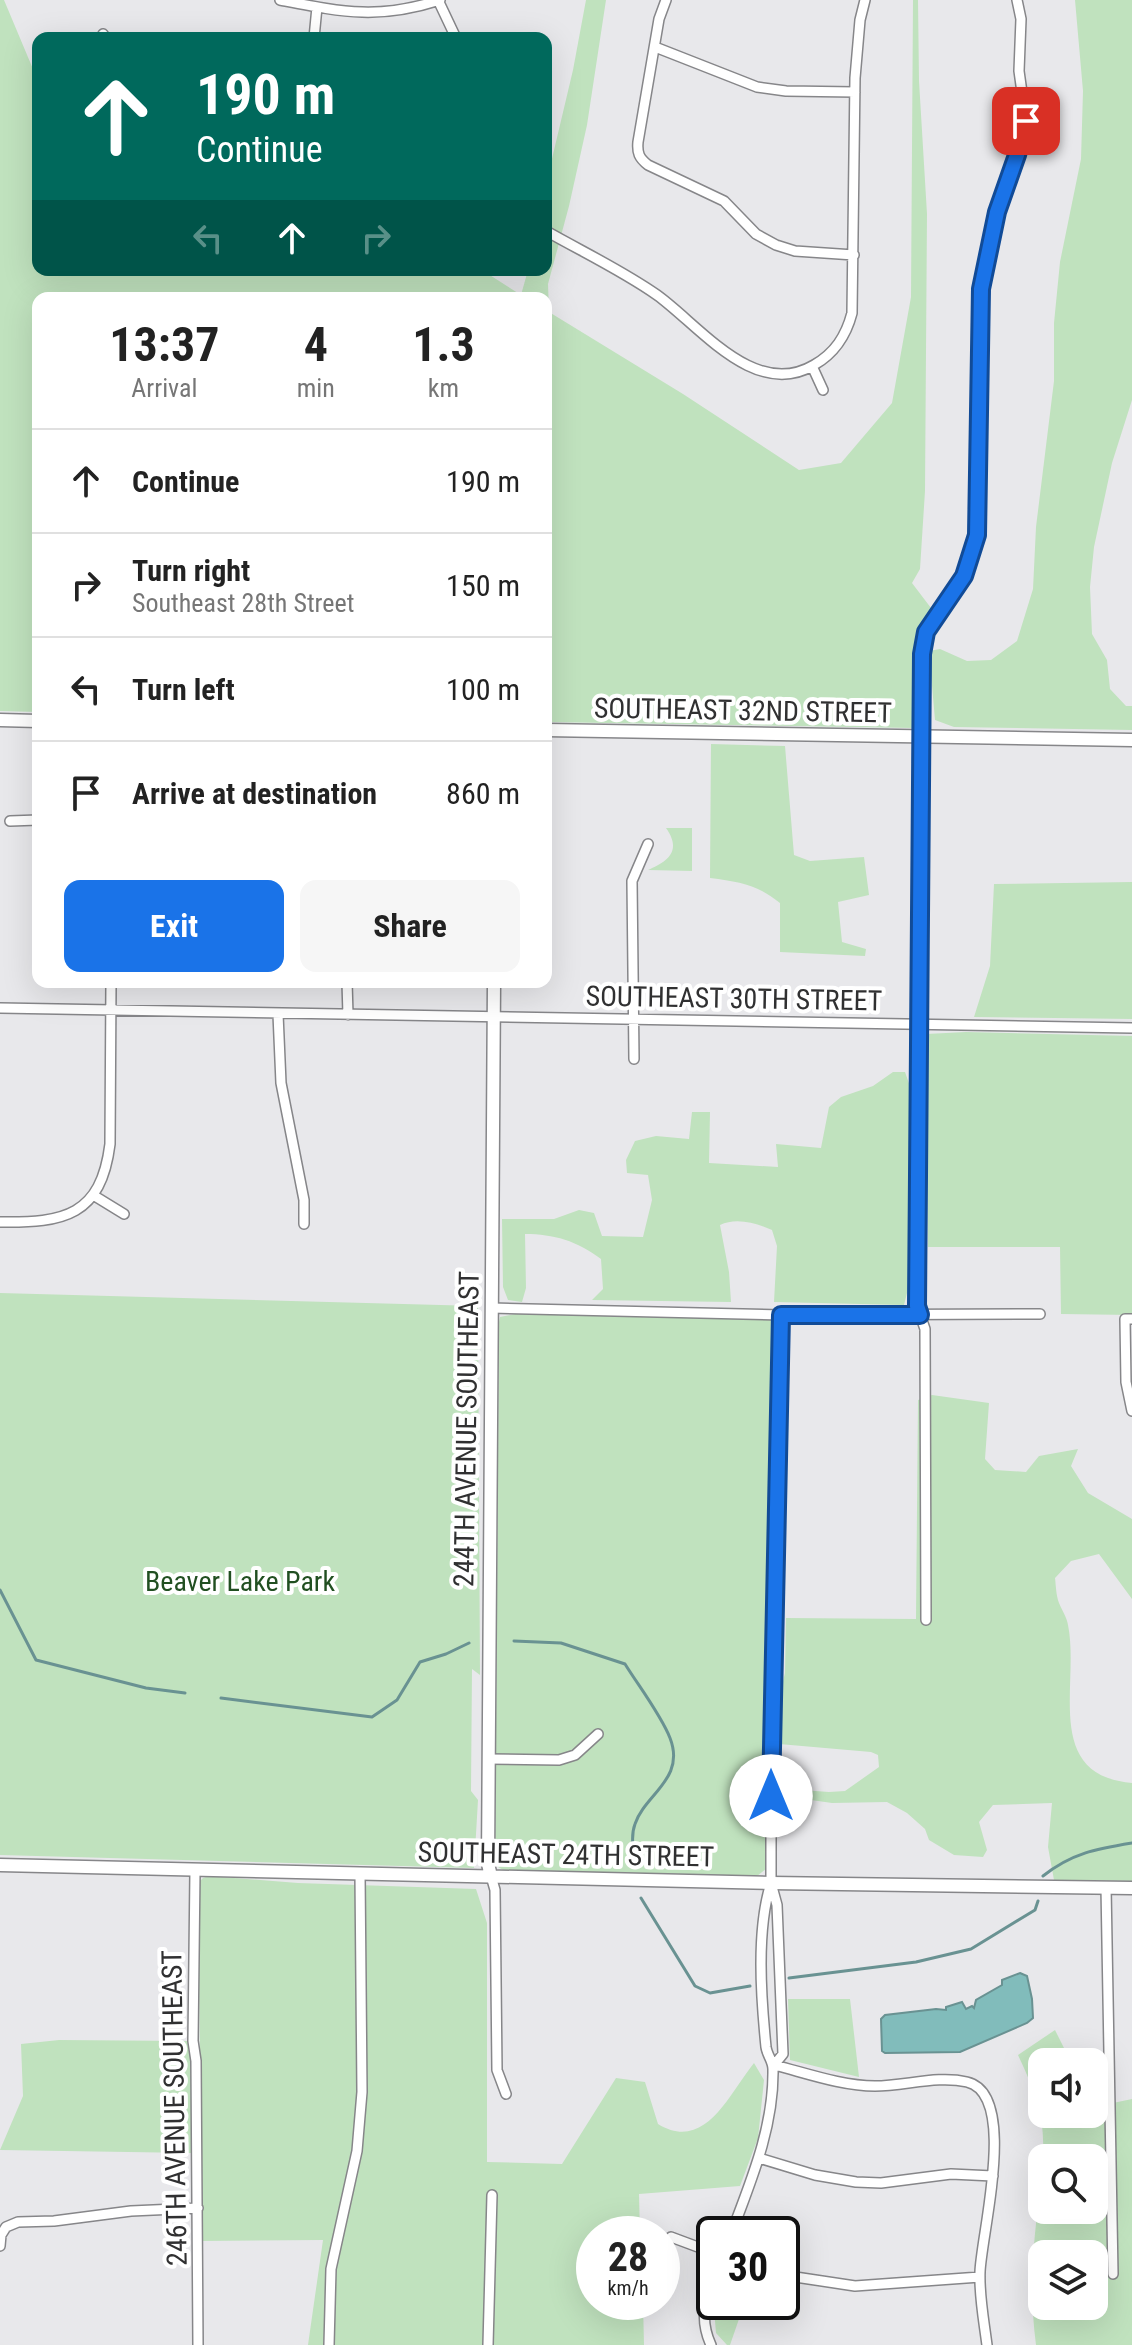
<!DOCTYPE html>
<html lang="en">
<head>
<meta charset="utf-8">
<style>
  body { margin:0; font-family:"Roboto Condensed",sans-serif; background:#f6f6f6; color:#222; height:100vh; display:flex; flex-direction:column; font-size:30px; white-space:nowrap }
  * { box-sizing:border-box; margin:0 }
  p { font-size:26px; color:#767676 }
  .icon { flex:none; width:44px; height:44px; fill:none; stroke:currentColor; stroke-width:2; stroke-linecap:round; stroke-linejoin:round }
  .map { position:relative; flex:1; overflow:hidden }
  .sheet { position:absolute; left:32px; top:292px; width:520px; height:696px; display:flex; flex-direction:column; background:#fff; border-radius:16px; box-shadow:0 8px 32px #0002 }
  .sheet>* { flex:none }
  .guide { position:absolute; left:32px; top:32px; width:520px; height:244px; border-radius:16px; box-shadow:0 8px 32px #0002; background:#00695c; color:#fff; overflow:hidden }
  .controls { position:absolute; left:1028px; top:2048px; display:grid; gap:16px }
  .controls a { display:grid; place-items:center; width:80px; height:80px; border-radius:16px; background:#fff; box-shadow:0 8px 32px #0002; font-size:40px }
  .speed { position:absolute; left:576px; top:2216px; display:flex; gap:16px; font-size:40px; font-weight:700; text-align:center }
  .speed>* { display:grid; place-content:center; width:104px; height:104px; border-radius:50%; background:#fff; box-shadow:0 8px 32px #0002; line-height:1 }
  .speed small { font-size:20px; font-weight:400 }
  .speed .limit { border:4px solid #111; border-radius:12px; background:#fff; color:#111 }
  .pin { position:absolute; display:grid; place-items:center; width:68px; height:68px; color:#fff; margin:-34px; border-radius:16px; box-shadow:0 4px 12px #0006 }
  .me { position:absolute; width:88px; margin:-44px; rotate:0deg; stroke-linejoin:round; filter:drop-shadow(0 0 6px #0008) }
  .turn { display:flex; align-items:center; gap:28px; height:168px; padding:0 32px; font-size:36px }
  .turn .icon { width:104px; height:104px; stroke-width:2.5 }
  .turn b { display:block; font-size:56px; line-height:68px }
  .lanes { display:flex; align-items:center; height:76px; padding:0 32px; background:#0003; justify-content:center; gap:40px; direction:ltr }
  .lanes .off { opacity:.35 }
  .eta { display:flex; justify-content:space-evenly; align-items:center; height:136px; text-align:center }
  .eta b { font-size:48px; font-weight:700; line-height:56px }
  .action { display:flex; gap:16px; margin-top:auto; padding:16px 32px }
  .action a { flex:1; height:92px; border-radius:16px; background:#1a73e8; color:#fff; font-size:32px; font-weight:700; line-height:92px; text-align:center }
  .action a+a { background:#f6f6f6; color:#222 }
  ul { padding:0; list-style:none }
  li { display:flex; align-items:center; gap:24px; height:104px; padding:0 32px; border-top:2px solid #e0e0e0 }
  li div { flex:1 }
  li b { display:block; font-size:30px }
  li em { font-style:normal }
  .map>svg:first-child { display:block }
  .green { fill:#c0e2be; fill-rule:evenodd }
  .water { fill:#81bcbb; stroke:#699292; stroke-width:2 }
  .lines { fill:none; stroke-linecap:round; stroke-linejoin:round }
  .stream { stroke:#699292; stroke-width:3 }
  .minor-casing { stroke:#868689; stroke-width:12 }
  .tertiary-casing { stroke:#868689; stroke-width:15 }
  .minor { stroke:#fff; stroke-width:9 }
  .tertiary { stroke:#fff; stroke-width:12 }
  .route-casing { stroke:#114b97; stroke-width:20 }
  .route { stroke:#1a73e8; stroke-width:14 }
  .labels { text-anchor:middle; stroke-width:8; stroke-linejoin:round; paint-order:stroke }
  .street-label { font-size:28px; fill:#303031; stroke:#fff }
  .park-label { font-size:28px; fill:#214f21; stroke:#fff }
</style>
</head>
<body>
<div class="map">
<svg width="1132" height="2345" viewBox="0 0 1132 2345">
  <rect width="100%" height="100%" fill="#e8e8eb"/>
  <path class="green" d="M0 0H4L38 81V270H482L521 295 528 270H546V184L573 70 586 0H606L587 125 569 206 548 284 549 312 683 394 799 470 841 463 892 403 911 297 913 0H918L919 81 927 214 925 491 920 569 912 583 931 608 918 635 914 669V728L546 722V298H38V712L0 711Z
    M1075 0H1132V400L1112 463 1094 547 1090 587 1092 634 1107 660 1110 689 1126 706H1132V730L954 727 935 720 929 651 940 649 967 661 991 660 1017 641 1033 589 1036 527 1054 381V323L1060 262 1081 159 1083 91Z
    M711 744 785 746 794 855 810 861 864 857 869 895 838 902 842 942 866 949 865 956 780 952V903C756 884 740 882 710 878Z
    M666 828H692V871L648 870C666 862 683 852 666 828Z
    M1132 882V1019L974 1017 990 966 994 884Z
    M966 1032 1132 1036V1315L1061 1314 1060 1247H928L926 1034Z
    M893 1072H905L913 1095 911 1277 904 1305 774 1302 777 1246 772 1230C756 1223 736 1217 720 1225L729 1272 731 1302 592 1300 603 1289 601 1259C577 1241 554 1234 525 1234L526 1288 522 1302 508 1300 503 1287 502 1219H554L579 1210 594 1213 602 1236 643 1237 652 1200 648 1175 627 1173 626 1160 635 1141 656 1136 689 1139 692 1112H710L709 1163 778 1167 776 1144 821 1148 829 1107 841 1097 873 1086Z
    M0 1293 478 1306 480 1675 472 1669 471 1791 478 1800 474 1868 0 1855Z
    M520 1313 767 1316 775 1324 772 1502 767 1533 766 1600 770 1606 766 1869 757 1876 505 1871 498 1867 495 1861 499 1322 500 1317Z
    M932 1395 989 1403 985 1459 995 1470 1026 1472 1039 1456 1078 1449 1071 1466 1088 1493 1132 1519V1599L1099 1554 1071 1561 1055 1578C1056 1586 1056 1595 1059 1603 1062 1610 1067 1618 1068 1625 1080 1684 1042 1775 1132 1783V1881L1054 1880 1048 1847 1052 1803 993 1805 979 1822 987 1850 983 1857 954 1855 929 1840 925 1829 907 1813 887 1802 832 1803 804 1799 786 1803 788 1789 829 1792 845 1791 879 1767 878 1755 871 1752 779 1744 780 1694 785 1673 786 1618 916 1619 918 1400Z
    M209 1876 298 1883 476 1889 487 1923V2162L562 2164 616 2078 645 2082 658 2124C705 2153 729 2094 754 2063L764 2080 758 2138 740 2186 639 2194 640 2234H594V2302H643L644 2345H308L323 2240 202 2241 198 1883 203 1878Z
    M788 1999H850L859 2077 790 2060Z
    M1055 2030 1069 2058 1078 2062H1042V2114H1094V2107L1132 2099V2345H1036C1028 2283 1034 2236 1042 2175V2210H1094V2158H1043C1045 2114 1036 2094 1018 2055ZM1042 2254H1094V2306H1042Z
    M59 2040 187 2041 193 2059 192 2153 0 2150 23 2096 21 2044Z
    M714 2309 739 2319 730 2345H727L716 2333Z"/>
  <path class="water" d="M1020 1973 1027 1976 1032 1999 1033 2018 1027 2023 960 2052 885 2053 882 2051 881 2019 885 2015 936 2009 946 2010V2007L962 2002 966 2009 972 2006 974 2008 976 2000 1002 1985V1980Z"/>
  <g class="lines">
    <path class="stream" d="M0 1590 36 1660 146 1688 185 1693
      M514 1641 561 1643 625 1664C638 1685 661 1715 670 1738 686 1779 645 1794 635 1824 630 1837 634 1854 636 1867
      M221 1698 372 1717 397 1700 420 1662 446 1654 469 1643
      M1043 1876C1072 1853 1096 1849 1132 1843
      M641 1898 695 1986 710 1993 750 1986
      M789 1978 916 1962 971 1949 1035 1910 1038 1901"/>
    <defs>
      <path id="minor" d="M280 0C342 12 378 20 440 0
        M438 0 456 38
        M666 0 659 19 638 142C637 153 639 158 648 165L724 201 756 234 776 245 795 251 854 255
        M103 34 106 38
        M314 38 317 7
        M655 47 757 87 786 91 855 92
        M546 231C583 252 623 271 657 295 700 326 755 400 814 365 835 353 846 336 852 313L855 78 860 20 865 0
        M812 366 823 390
        M10 821 38 820
        M347 982 348 1015
        M0 1008 1132 1028
        M278 1014 281 1083 304 1200V1224
        M634 1059 632 881 648 844
        M93 1195 124 1214
        M0 1222C64 1223 101 1216 110 1144L111 982
        M492 1308 781 1315 1040 1314
        M1132 1319H1125L1126 1382 1132 1411
        M926 1620 925 1329 917 1306 922 654 926 632 964 576 977 535 981 289 997 212 1017 155 1026 121 1019 71 1021 19 1017 0
        M488 1759 559 1760 575 1755 598 1734
        M195 1871 193 2041 196 2061 198 2345
        M491 1876 495 1890 497 2070 506 2094
        M1106 1887 1113 2274
        M774 2065 783 2054 777 1905 771 1883V1708L781 1315
        M774 2065C806 2073 842 2086 875 2086 905 2086 938 2075 967 2082 1019 2094 981 2235 980 2272 979 2296 984 2321 987 2345
        M759 2158 815 2175 856 2182 881 2183 951 2174 993 2176
        M731 2234C751 2181 774 2127 773 2069 773 2061 767 2055 766 2047 761 1997 756 1930 771 1883
        M671 2237 714 2253
        M0 2246 1 2235 6 2227 18 2222 54 2221 131 2211 198 2208
        M782 2275 855 2286 980 2277
        M329 2345 331 2269 357 2151 362 2092 360 1874
        M488 2345 492 2195
        M711 2345C700 2321 704 2302 714 2278"/>
      <path id="tertiary" d="M0 720 38 721
        M546 730 1132 740
        M0 1865 771 1883 1132 1888
        M491 1876 488 1864 494 982"/>
    </defs>
    <use href="#minor" class="minor-casing"/>
    <use href="#tertiary" class="tertiary-casing"/>
    <use href="#minor" class="minor"/>
    <use href="#tertiary" class="tertiary"/>
  </g>
  <g class="lines">
    <defs>
      <path id="route" d="M771 1796 781 1315H920L917 1306 922 654 926 632 964 576 977 535 981 289 997 212 1017 155 1026 121"/>
    </defs>
    <use href="#route" class="route-casing"/>
    <use href="#route" class="route"/>
  </g>
  <g class="labels">
    <g class="street-label">
      <text transform="translate(743 710) rotate(1)" y="10">SOUTHEAST 32ND STREET</text>
      <text transform="translate(734 998) rotate(1)" y="10">SOUTHEAST 30TH STREET</text>
      <text transform="translate(466 1429) rotate(-89)" y="10">244TH AVENUE SOUTHEAST</text>
      <text transform="translate(566 1854) rotate(1)" y="10">SOUTHEAST 24TH STREET</text>
      <text transform="translate(174 2108) rotate(-91)" y="10">246TH AVENUE SOUTHEAST</text>
    </g>
    <g class="park-label">
      <text x="240" y="1591">Beaver Lake Park</text>
    </g>
  </g>
</svg>
<div class="controls">
<a><svg class="icon" aria-label="sound" viewBox="0 0 24 24"><path d="M4 9h4l5-4v14l-5-4H4zM17 9q2 3 0 6"/></svg></a>
<a><svg class="icon" aria-label="search" viewBox="0 0 24 24"><circle cx="10" cy="10" r="6"/><path d="M15 15l6 6"/></svg></a>
<a><svg class="icon" aria-label="layers" viewBox="0 0 24 24"><path d="M12 4l9 5-9 5-9-5zM3 14l9 5 9-5"/></svg></a>
</div>
<div class="speed"><div>28<small>km/h</small></div><div class="limit">30</div></div>
<div class="pin" style="left:1026px;top:121px;background:#d93025"><svg class="icon" aria-label="arrive" viewBox="0 0 24 24"><path d="M6 21V4h12l-3 4 3 4H6"/></svg></div>
<svg class="me" style="left:771px;top:1796px" viewBox="-20 -20 40 40"><circle r="19" fill="#fff"/><path d="M0-13L10 11 0 6-10 11z" fill="#1a73e8"/></svg>
<div class="guide">
<div class="turn"><svg class="icon" aria-label="ahead" viewBox="0 0 24 24"><path d="M12 20V5M6 11l6-6 6 6"/></svg><div><b>190 m</b>Continue</div></div>
<div class="lanes"><svg class="icon off" aria-label="left" viewBox="0 0 24 24"><path d="M17 20v-9H6M10 6l-5 5 5 5"/></svg><svg class="icon" aria-label="ahead" viewBox="0 0 24 24"><path d="M12 20V5M6 11l6-6 6 6"/></svg><svg class="icon off" aria-label="right" viewBox="0 0 24 24"><path d="M7 20v-9h11M14 6l5 5-5 5"/></svg></div>
</div>
<section class="sheet">
<div class="eta">
<div><b>13:37</b><p>Arrival</p></div>
<div><b>4</b><p>min</p></div>
<div><b>1.3</b><p>km</p></div>
</div>
<ul>
<li><svg class="icon" aria-label="ahead" viewBox="0 0 24 24"><path d="M12 20V5M6 11l6-6 6 6"/></svg><div><b>Continue</b></div><em>190 m</em></li>
<li><svg class="icon" aria-label="right" viewBox="0 0 24 24"><path d="M7 20v-9h11M14 6l5 5-5 5"/></svg><div><b>Turn right</b><p>Southeast 28th Street</p></div><em>150 m</em></li>
<li><svg class="icon" aria-label="left" viewBox="0 0 24 24"><path d="M17 20v-9H6M10 6l-5 5 5 5"/></svg><div><b>Turn left</b></div><em>100 m</em></li>
<li><svg class="icon" aria-label="arrive" viewBox="0 0 24 24"><path d="M6 21V4h12l-3 4 3 4H6"/></svg><div><b>Arrive at destination</b></div><em>860 m</em></li>
</ul>
<div class="action"><a>Exit</a><a>Share</a></div>
</section>
</div>
</body>
</html>
